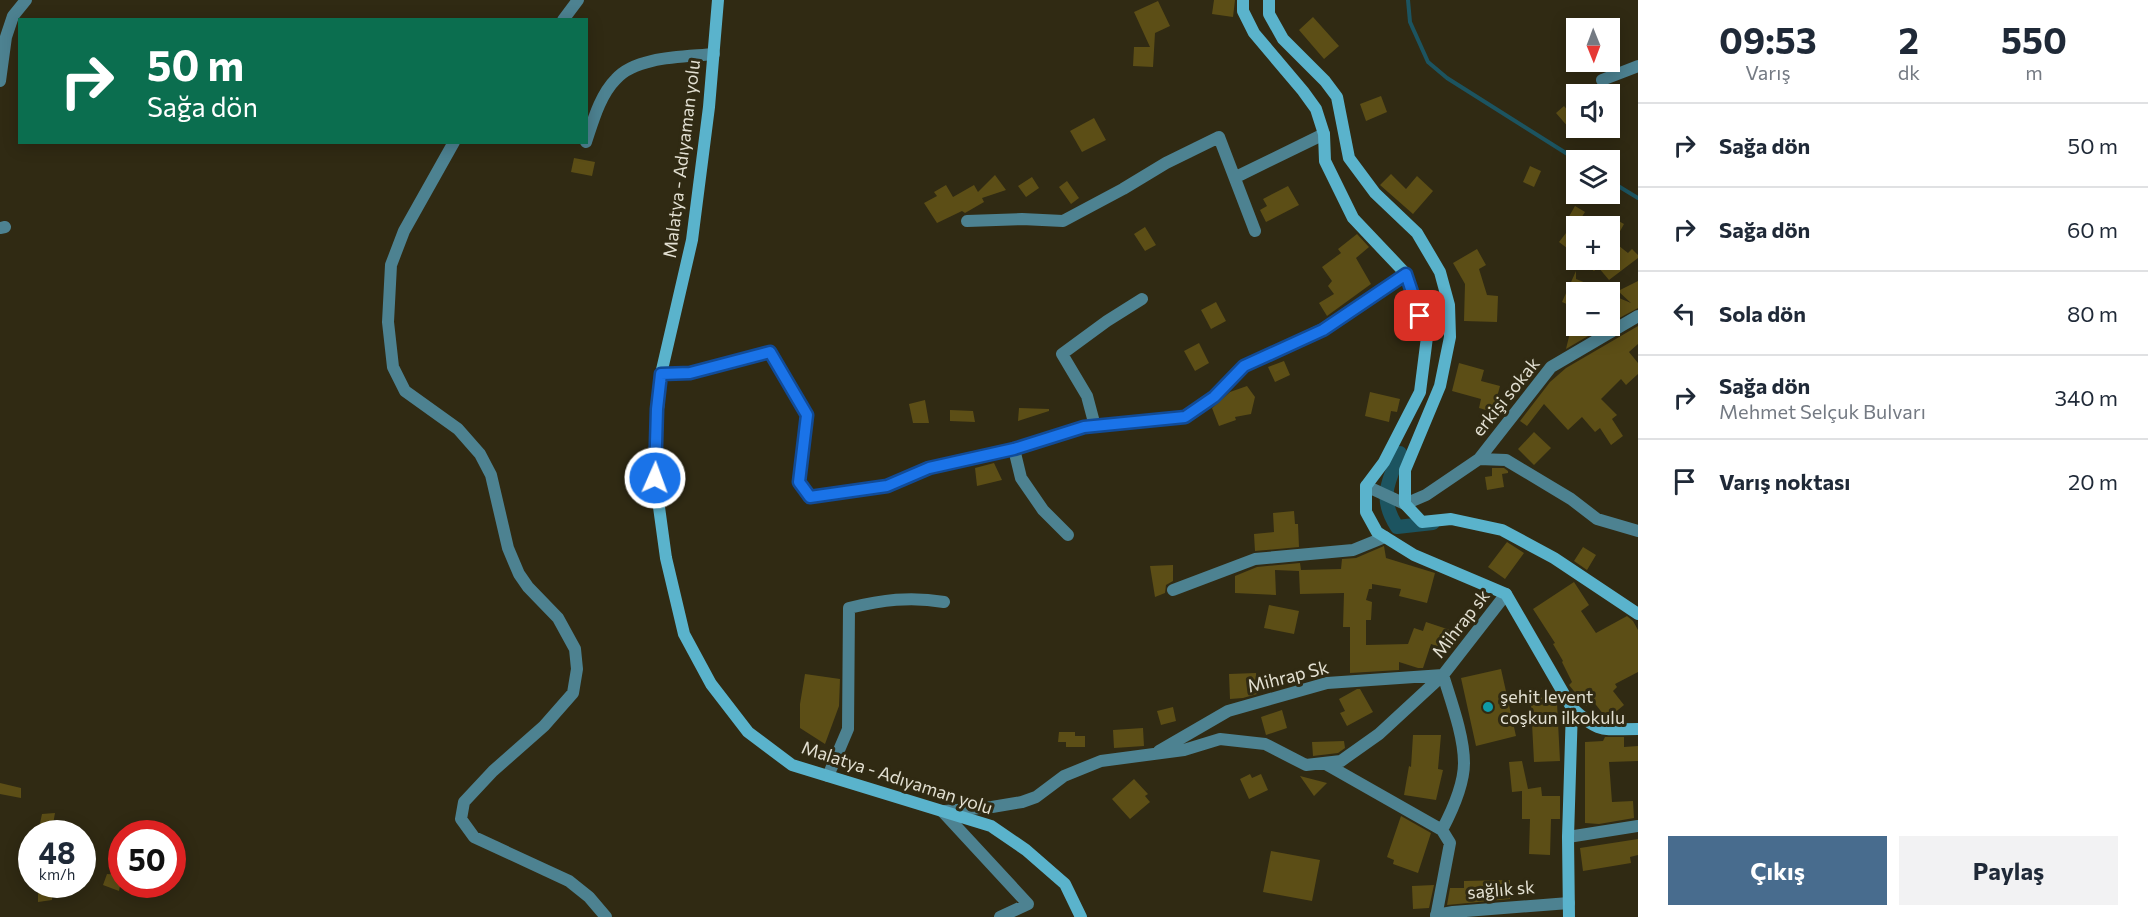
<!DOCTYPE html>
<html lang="tr">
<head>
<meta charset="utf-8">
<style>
  body { margin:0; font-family:Commissioner,sans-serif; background:#f2f2f3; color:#1f2937; height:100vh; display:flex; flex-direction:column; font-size:22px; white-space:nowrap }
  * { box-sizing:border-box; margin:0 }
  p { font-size:20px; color:#747a83 }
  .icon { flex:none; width:33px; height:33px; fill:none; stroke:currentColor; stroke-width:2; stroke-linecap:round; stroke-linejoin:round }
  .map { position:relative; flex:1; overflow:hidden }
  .sheet { display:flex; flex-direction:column; background:#fff; width:510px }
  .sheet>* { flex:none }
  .hud { position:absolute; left:18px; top:18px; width:570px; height:126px; border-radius:0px; box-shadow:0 3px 15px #0003; background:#0b6e4f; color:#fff; overflow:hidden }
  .needle { width:39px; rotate:179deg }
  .controls { position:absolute; left:1566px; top:18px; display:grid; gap:12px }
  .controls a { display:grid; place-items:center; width:54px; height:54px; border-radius:0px; background:#fff; box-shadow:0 3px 15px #0003; font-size:30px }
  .speed { position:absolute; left:18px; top:820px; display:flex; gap:12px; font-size:30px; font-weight:700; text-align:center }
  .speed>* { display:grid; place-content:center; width:78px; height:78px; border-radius:50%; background:#fff; box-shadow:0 3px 15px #0003; line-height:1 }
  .speed small { font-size:15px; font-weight:400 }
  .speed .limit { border:9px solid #d22; background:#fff; color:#111 }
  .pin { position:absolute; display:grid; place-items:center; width:51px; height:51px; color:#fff; margin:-26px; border-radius:12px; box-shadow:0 3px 9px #0006 }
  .me { position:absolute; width:66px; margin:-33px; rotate:2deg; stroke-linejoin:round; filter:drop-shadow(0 0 4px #0008) }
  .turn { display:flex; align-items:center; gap:21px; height:126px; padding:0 30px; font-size:27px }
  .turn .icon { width:78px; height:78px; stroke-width:2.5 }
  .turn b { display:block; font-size:42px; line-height:51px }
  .eta { display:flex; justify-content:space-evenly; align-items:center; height:102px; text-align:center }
  .eta b { font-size:36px; font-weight:700; line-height:42px }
  .primary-button { display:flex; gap:12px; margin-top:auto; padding:12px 30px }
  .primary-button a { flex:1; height:69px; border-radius:0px; background:#486c8e; color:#fff; font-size:24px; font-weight:700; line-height:69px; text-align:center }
  .primary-button a+a { background:#f2f2f3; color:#1f2937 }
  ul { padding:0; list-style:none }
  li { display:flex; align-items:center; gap:18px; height:84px; padding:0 30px; border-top:2px solid #e0e1e3 }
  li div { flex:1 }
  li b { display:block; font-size:22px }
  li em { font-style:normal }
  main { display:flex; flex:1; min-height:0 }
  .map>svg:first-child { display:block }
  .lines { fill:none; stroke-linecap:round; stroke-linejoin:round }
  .stream { stroke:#1c5460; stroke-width:4 }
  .canal { stroke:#1c5460; stroke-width:14 }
  .building { fill:#5c4e16 }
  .minor { stroke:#4d8291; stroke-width:12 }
  .tertiary { stroke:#4d8291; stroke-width:12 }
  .secondary { stroke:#5ab3cc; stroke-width:12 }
  .route-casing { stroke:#114b97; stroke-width:15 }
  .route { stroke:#1a73e8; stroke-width:10 }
  .culture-dot { fill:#0f9aa8; stroke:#302a13; stroke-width:2 }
  .labels { text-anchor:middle; stroke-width:6; stroke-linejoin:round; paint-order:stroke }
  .street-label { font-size:18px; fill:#e3e0d2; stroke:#302a13 }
  .poi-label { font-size:18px; fill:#e3e0d2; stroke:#302a13; text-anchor:start }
</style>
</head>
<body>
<main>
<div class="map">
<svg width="1638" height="917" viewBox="0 0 1638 917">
  <rect width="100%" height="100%" fill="#302a13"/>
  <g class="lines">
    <path class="stream" d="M1408 0 1410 22 1428 62 1447 78 1577 160
      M1610 181 1638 198"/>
    <path class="canal" d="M1400 453C1388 483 1378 497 1397 527L1433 523"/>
  </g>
  <path class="building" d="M1214 0H1235L1233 17 1212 14Z
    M1158 1 1170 26 1155 33 1153 67 1133 66 1134 47H1150L1134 12Z
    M1313 17 1339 46 1324 59 1299 30Z
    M1381 96 1387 112 1366 121 1360 104Z
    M1564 106 1576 120 1569 128 1556 113Z
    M1094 118 1106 140 1082 152 1070 131Z
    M574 158 595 162 592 176 571 172Z
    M1530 166 1541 171 1534 187 1523 182Z
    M1391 174 1406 189 1417 176 1433 191 1413 214 1380 185Z
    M995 175 1006 190 982 198 984 202 965 213 962 211 937 223 924 203 937 196 934 192 946 185 953 197 974 185 978 192Z
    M1032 177 1039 188 1026 197 1018 186Z
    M1067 181 1079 198 1071 204 1059 187Z
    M1288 186 1299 205 1266 222 1260 210 1267 206 1263 199Z
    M1575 206 1585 212 1576 226V255L1559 242 1573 224 1567 220Z
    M1613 218 1624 224 1614 242 1628 253 1632 249 1638 255V258L1609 280 1598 267 1594 271 1580 260H1610V224Z
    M1145 227 1156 245 1145 251 1134 234Z
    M1357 234 1369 247 1356 258 1371 284 1327 316 1319 303 1334 294 1328 286 1332 281 1322 267 1341 253 1338 249Z
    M1477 249 1486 265 1479 269 1487 295 1498 296 1497 322 1464 321 1465 284 1453 263Z
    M1576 271V279L1586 283 1581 292H1576V308L1562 302Z
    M1638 281V308L1610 323V305L1619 298 1631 303 1618 291Z
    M1216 302 1226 321 1211 329 1201 310Z
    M1572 324 1590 329 1595 326H1605L1566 349Z
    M1638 326V344L1629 352 1638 363V374L1626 385 1621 379 1601 399 1617 415 1612 419 1623 436 1611 445 1600 428 1595 432 1582 417 1568 430 1544 404 1527 426 1520 421 1550 382 1566 368Z
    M1199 343 1209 363 1195 371 1184 351Z
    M1284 361 1290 375 1275 382 1268 367Z
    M1459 363 1484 370 1481 381 1500 386 1493 412 1479 408 1481 399 1452 391Z
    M1247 386 1255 397 1251 414 1235 417 1236 420 1219 426 1212 408 1230 392Z
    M1370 392 1400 399 1397 412 1391 411 1389 422 1365 416Z
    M925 400 929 423H913L909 404Z
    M1019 408 1049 409V411L1018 421Z
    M950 410 973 411 975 422 950 421Z
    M1534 432 1551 448 1534 465 1518 449Z
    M994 463 1002 480 977 486 975 468Z
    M1492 468H1504L1508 471V473L1502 474 1504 487 1487 490 1485 477 1492 476Z
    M1294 511 1295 524H1298L1299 547 1255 551 1254 534 1274 532 1273 513Z
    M1507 542 1524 553 1505 579 1488 567Z
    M1384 546 1386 558 1435 573 1427 603 1399 596 1401 589 1372 584V589H1369L1366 600 1372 602 1371 620H1366V645L1408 644 1414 628 1423 631 1426 622 1453 631 1446 649 1431 644 1423 668H1418L1399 662V670L1350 673V627H1343L1344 593 1300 594 1299 571 1275 570 1276 595 1235 593V576L1257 567 1300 563 1301 570 1341 569 1342 559 1356 558Z
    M1583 547 1596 555 1587 570 1574 561Z
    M1173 565V581L1166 585 1165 593 1155 597 1150 566Z
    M1574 582 1589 605 1581 611 1596 633 1627 616 1633 621 1638 630V672L1615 684 1617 687 1613 691 1624 705 1607 719 1593 701 1586 706 1569 685 1572 682 1562 662 1563 661 1553 644 1555 643 1533 609Z
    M1269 605 1299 611 1294 634 1264 628Z
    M1501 669 1516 736 1476 746 1461 678Z
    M1256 673 1257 694 1243 698 1230 699 1229 674Z
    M805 674 840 679 839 706 825 744 800 728V704Z
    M1357 689H1360L1373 712 1347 726 1340 713 1345 711 1339 699Z
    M1551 695V703H1557L1560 761 1534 762 1531 704H1537V696Z
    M1173 707 1176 721 1161 725 1157 711Z
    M1282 710 1287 728 1266 735 1261 717Z
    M1143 728 1144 746 1114 748 1113 730Z
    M1059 732H1075V736H1085V747H1066V742H1058Z
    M1413 735H1441L1438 769 1443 770 1436 800 1404 795 1409 766 1411 767Z
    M1605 737H1624V747L1638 746V761L1609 762 1612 802 1633 801 1634 818 1599 824 1585 823V742L1603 741Z
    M1344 741 1345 748 1338 753 1313 756 1312 742Z
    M1522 761 1528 789 1541 787 1542 796H1560V819H1551L1550 855 1529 854 1530 819H1522V791L1512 792 1509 762Z
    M1250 774 1252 778 1261 774 1268 790 1249 799 1240 779Z
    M1300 776 1327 783 1314 796Z
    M1134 779 1148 794 1145 796 1150 802 1130 819 1112 799Z
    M0 783 21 788V798L0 794Z
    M55 813 52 830 39 828 42 814Z
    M1401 816 1431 833 1418 873 1393 864 1394 860 1387 857Z
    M1638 839V855L1630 857 1631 863 1583 871 1580 848Z
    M1271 851 1320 860 1312 901 1263 892Z
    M107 874 122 875 119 891 103 885Z
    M1510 880V899L1447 905 1450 888H1464V881Z
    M38 885H53L52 900 38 902Z
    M1434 885 1429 908 1413 909 1412 886Z"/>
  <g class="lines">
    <path class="minor" d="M563 20 578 0
      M1602 80 1638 66
      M454 142 404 231 391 265 388 322 393 367 405 391 458 429 480 454 491 475 508 548 519 574 528 587 558 618 575 649 577 669 573 693 544 726 493 771 464 802 461 819 474 837 569 881 589 897 606 917
      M1236 177 1324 134
      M967 221 1022 219 1063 221 1123 189 1166 163 1219 137 1255 231
      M1214 397 1244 366 1323 329 1406 274
      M1095 426 1087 396 1062 354 1107 321 1142 299
      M1014 449 1021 478 1043 510 1068 535
      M1479 459 1506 460 1571 499 1597 519 1638 531
      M1366 486 1405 504 1426 495 1479 459 1551 367 1638 316
      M1173 590 1255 559 1353 550 1385 537
      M1159 751 1228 711 1327 683 1443 675
      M1324 763 1442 830
      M828 776 848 729 849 608C882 600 910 596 944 602
      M942 811 1028 904 1000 917
      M945 811 992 807 1022 802 1036 797 1064 776 1101 761 1184 750 1220 739 1265 744 1306 765 1341 761 1379 734 1443 675 1506 594
      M1568 837 1638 826
      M1436 915 1453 912 1569 903
      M1436 917 1450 843 1442 830C1452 811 1464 785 1464 763 1464 736 1451 701 1443 675"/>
    <path class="tertiary" d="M0 81 6 37 13 16 26 0
      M586 142C593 121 600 95 616 79 636 56 685 57 714 54
      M0 228 5 227
      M661 374 690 373 770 352 807 415 799 482 810 497 887 486 929 468 1014 449 1084 427 1185 417 1214 397"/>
    <path class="secondary" d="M718 0 709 107 692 240 661 374 658 409 655 478 666 558 684 634 711 684 748 732 792 765 991 826 1026 850 1065 884 1081 917
      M1243 0V11L1254 33 1303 91 1316 109 1324 134 1325 161 1353 218 1406 274 1427 337 1420 392 1384 462 1366 486V512L1377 532 1414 555 1506 594 1572 708C1600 734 1602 729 1638 729
      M1269 0V14L1283 39 1325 81 1337 97 1349 158 1375 193 1417 233 1440 272 1449 305 1450 337 1440 386 1405 470V504L1422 522 1451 519 1502 530 1554 558 1638 614
      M1569 917 1568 837 1572 708"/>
  </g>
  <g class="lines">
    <defs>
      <path id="route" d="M655 478 657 409 661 374 690 373 770 352 807 415 799 482 810 497 887 486 929 468 1014 449 1084 427 1185 417 1214 397 1244 366 1323 330 1406 274 1420 316"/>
    </defs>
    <use href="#route" class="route-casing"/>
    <use href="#route" class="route"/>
  </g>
  <circle class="culture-dot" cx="1488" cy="707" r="6"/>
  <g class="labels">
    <g class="street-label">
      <text transform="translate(682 159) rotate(-83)" y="6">Malatya - Adıyaman yolu</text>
      <text transform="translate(1506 397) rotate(-51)" y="6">erkişi sokak</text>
      <text transform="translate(1461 624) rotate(-52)" y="6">Mihrap sk</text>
      <text transform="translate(1288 677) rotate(-14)" y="6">Mihrap Sk</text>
      <text transform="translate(897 778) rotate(18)" y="6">Malatya - Adıyaman yolu</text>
      <text transform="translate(1501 890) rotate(-5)" y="6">sağlık sk</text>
    </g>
    <g class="poi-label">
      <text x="1500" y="703">şehit levent<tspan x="1500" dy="21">coşkun ilkokulu</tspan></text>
    </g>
  </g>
</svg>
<div class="controls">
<a><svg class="needle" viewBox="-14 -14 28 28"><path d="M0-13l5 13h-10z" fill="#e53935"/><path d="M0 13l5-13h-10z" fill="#747a83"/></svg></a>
<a><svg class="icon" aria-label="sound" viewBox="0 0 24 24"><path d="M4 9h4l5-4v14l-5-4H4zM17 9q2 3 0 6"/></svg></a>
<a><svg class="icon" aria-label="layers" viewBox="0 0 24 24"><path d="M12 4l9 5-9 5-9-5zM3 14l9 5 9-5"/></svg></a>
<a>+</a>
<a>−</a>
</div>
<div class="speed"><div>48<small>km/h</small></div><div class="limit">50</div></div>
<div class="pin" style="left:1420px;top:316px;background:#d93025"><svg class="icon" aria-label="arrive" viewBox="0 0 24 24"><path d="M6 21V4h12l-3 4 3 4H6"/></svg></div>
<svg class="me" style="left:655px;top:478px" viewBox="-20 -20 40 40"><circle r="17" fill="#1a73e8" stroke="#fff" stroke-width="3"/><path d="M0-11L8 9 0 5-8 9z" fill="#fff"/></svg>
<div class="hud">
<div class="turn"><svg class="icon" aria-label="right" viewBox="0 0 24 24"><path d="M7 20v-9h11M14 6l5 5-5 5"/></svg><div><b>50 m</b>Sağa dön</div></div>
</div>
</div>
<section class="sheet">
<div class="eta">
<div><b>09:53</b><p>Varış</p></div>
<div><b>2</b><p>dk</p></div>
<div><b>550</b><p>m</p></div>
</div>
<ul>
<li><svg class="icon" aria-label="right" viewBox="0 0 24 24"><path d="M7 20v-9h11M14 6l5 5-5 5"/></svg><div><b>Sağa dön</b></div><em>50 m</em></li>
<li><svg class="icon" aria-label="right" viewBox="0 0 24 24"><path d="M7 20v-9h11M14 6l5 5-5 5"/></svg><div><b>Sağa dön</b></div><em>60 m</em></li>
<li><svg class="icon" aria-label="left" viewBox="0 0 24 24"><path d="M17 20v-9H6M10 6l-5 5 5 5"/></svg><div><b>Sola dön</b></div><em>80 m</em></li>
<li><svg class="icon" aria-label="right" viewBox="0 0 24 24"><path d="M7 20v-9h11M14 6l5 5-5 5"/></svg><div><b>Sağa dön</b><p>Mehmet Selçuk Bulvarı</p></div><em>340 m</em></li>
<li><svg class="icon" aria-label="arrive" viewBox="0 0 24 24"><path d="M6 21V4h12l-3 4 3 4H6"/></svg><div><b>Varış noktası</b></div><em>20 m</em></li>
</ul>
<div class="primary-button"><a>Çıkış</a><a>Paylaş</a></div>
</section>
</main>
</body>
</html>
